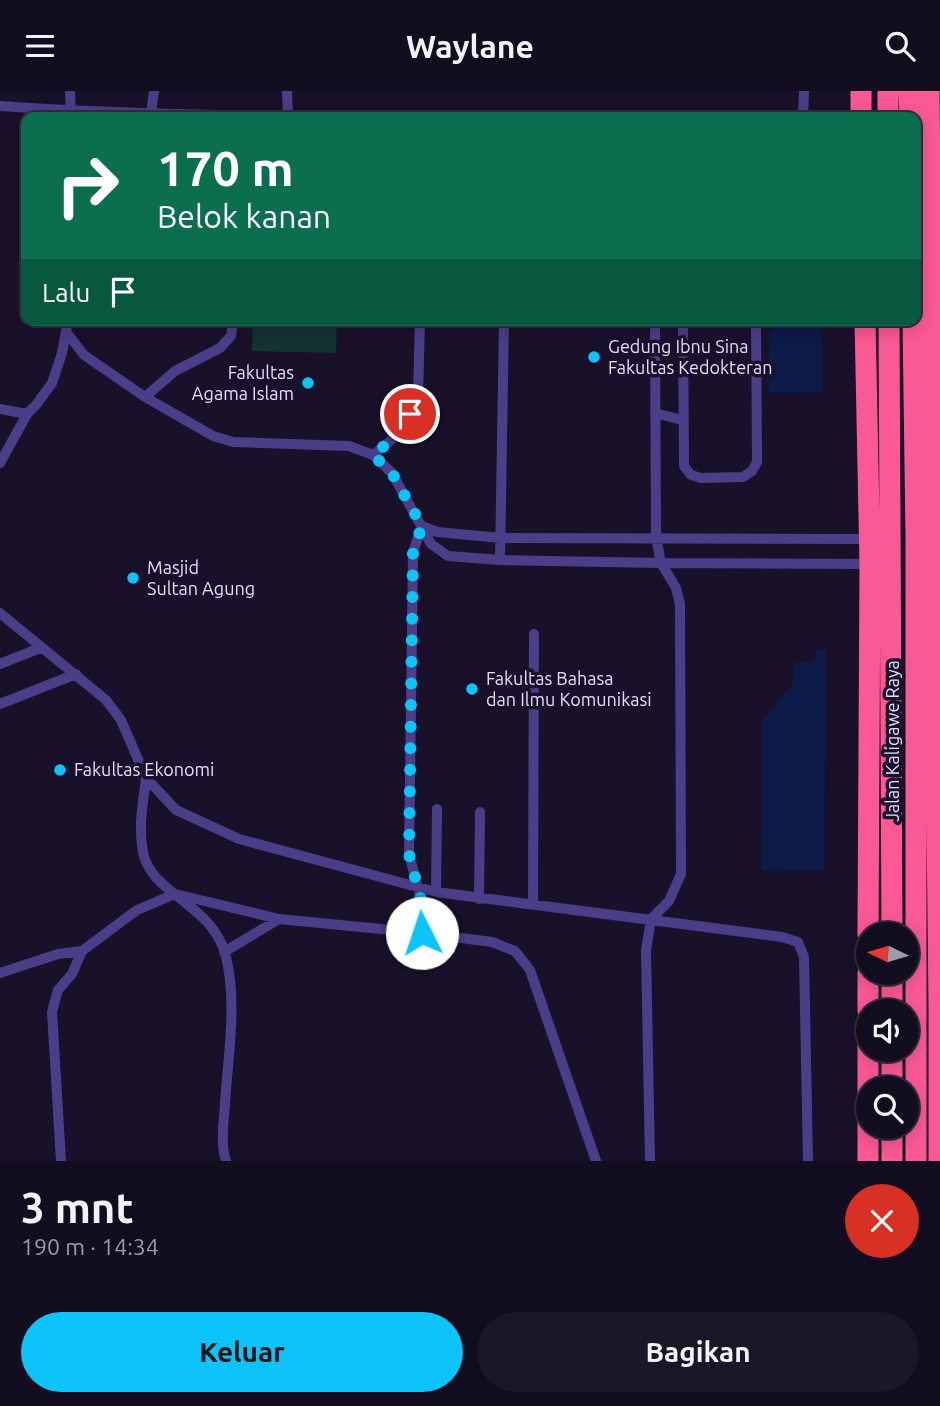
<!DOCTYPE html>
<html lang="id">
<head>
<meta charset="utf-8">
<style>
  body { margin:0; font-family:Ubuntu,sans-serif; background:#1c1629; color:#f1f3f6; height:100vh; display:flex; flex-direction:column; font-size:26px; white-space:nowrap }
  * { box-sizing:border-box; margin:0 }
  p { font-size:23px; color:#9d9ca5 }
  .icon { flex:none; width:38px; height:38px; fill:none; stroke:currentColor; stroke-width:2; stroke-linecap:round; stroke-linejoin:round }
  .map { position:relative; height:1070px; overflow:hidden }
  .side { display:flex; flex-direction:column; background:#130d20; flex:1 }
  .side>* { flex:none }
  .hud { position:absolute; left:21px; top:21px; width:900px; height:214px; border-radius:14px; box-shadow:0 4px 18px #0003,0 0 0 2px #322d3e; background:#0b6e4f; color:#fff; overflow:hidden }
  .needle { width:46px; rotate:275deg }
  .buttons { position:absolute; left:856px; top:831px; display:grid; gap:14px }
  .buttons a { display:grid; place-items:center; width:63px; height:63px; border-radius:50%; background:#130d20; box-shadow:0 4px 18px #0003,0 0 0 2px #322d3e; font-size:35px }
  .pin { position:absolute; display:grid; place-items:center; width:60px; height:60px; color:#fff; margin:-30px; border:4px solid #fff; border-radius:50%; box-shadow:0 2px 7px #0007 }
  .me { position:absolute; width:77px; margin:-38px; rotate:356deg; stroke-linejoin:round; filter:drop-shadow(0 0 5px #0008) }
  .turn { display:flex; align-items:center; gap:24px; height:147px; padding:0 21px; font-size:32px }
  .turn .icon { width:91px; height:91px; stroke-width:2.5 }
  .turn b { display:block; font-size:49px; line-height:60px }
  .then { display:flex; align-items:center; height:66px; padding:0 21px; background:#0003; gap:14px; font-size:26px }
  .round { display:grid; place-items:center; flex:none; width:74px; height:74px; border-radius:37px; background:#1c1629 }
  .summary { display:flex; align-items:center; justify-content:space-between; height:119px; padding:0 21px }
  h1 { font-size:42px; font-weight:600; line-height:52px }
  .action { display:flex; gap:14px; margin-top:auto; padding:14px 21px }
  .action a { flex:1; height:80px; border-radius:42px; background:#0cc4fa; color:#111; font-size:28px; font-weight:600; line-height:80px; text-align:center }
  .action a+a { background:#1c1629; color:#f1f3f6 }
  header { display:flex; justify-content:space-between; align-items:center; height:91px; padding:0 21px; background:#130d20; font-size:32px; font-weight:600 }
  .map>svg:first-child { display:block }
  .green { fill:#143134 }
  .water { fill:#0c1b48 }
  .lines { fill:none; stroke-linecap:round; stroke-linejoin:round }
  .lane { stroke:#4a3e88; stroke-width:10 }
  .highway { stroke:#fb5993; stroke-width:21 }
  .route { stroke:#0cc4fa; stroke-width:12; stroke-dasharray:0 21.6 }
  .poi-dot { fill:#0cc4fa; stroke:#19112a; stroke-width:2.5 }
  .labels { text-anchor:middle; stroke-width:7; stroke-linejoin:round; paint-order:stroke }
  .poi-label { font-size:18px; fill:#e3dbfe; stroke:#19112a; text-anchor:start }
  .street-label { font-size:18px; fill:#e3dbfe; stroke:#19112a }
</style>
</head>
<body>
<header><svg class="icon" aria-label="menu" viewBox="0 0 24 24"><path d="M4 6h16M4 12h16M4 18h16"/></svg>Waylane<svg class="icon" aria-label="search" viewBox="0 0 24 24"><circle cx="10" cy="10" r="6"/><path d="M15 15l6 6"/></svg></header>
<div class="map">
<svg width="940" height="1070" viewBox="0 0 940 1070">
  <rect width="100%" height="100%" fill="#19112a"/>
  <path class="green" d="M253 229H337L336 262 252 260Z"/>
  <path class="water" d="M769 229H821L823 301 769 302Z
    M817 559H826L824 780 762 779 761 631 793 593 794 572 812 571Z"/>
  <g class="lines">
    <path class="lane" d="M70 0 71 26
      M287 0 288 24
      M0 15C159 26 318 25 477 26
      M151 22 154 0
      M657 25 725 26
      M530 26H657
      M803 26 804 0
      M683 229 684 375 691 384 701 387 743 386 752 380 757 371 756 229
      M67 242 84 264 145 306 213 345 233 351 349 355 373 364 392 382 431 453 448 465 500 469 661 472 870 473
      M145 306 175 280 220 257 231 245 233 229
      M0 318 27 323
      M655 322 682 329
      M373 364 401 341 418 305 420 229
      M0 372 27 323 36 314 52 292 62 262 68 229
      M422 435 437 441 501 447 869 448
      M422 435 413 461 409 763 424 821 422 842
      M500 469 504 229
      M0 522 106 609 121 629 146 687 176 719 239 748 436 801 782 846 798 851 804 866 808 1070
      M0 573 40 557
      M0 613 76 583
      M146 687C143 712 138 736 143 761 150 802 211 813 225 862 238 909 228 964 225 1012 224 1030 220 1052 226 1070
      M436 801 437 718
      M479 808 480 721
      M533 812 534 543
      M224 861 279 828
      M0 882 58 863 82 860 137 819 175 803 279 828 422 842 492 851 515 860 530 879 596 1070
      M61 1070 52 921 58 899 72 883 82 860
      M650 1070 646 859 651 828 669 810 681 783 680 513 676 497 661 472 656 446 655 229"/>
    <path class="highway" d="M861 0V26
      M888 0V26
      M909 0 910 26
      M929 0 939 916V1070
      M865 229 870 473 868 844
      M889 229 892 844
      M913 229 916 445V1070
      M892 882V920
      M868 920V882
      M892 959V998
      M892 1036V1070
      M868 1070V947"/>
  </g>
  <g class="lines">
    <path class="route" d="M410 323 401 341 373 364 392 382 422 435 413 461 409 763 424 821 422 842"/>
  </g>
  <g class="poi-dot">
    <circle cx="594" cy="266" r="7"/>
    <circle cx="308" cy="292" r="7"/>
    <circle cx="133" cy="487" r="7"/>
    <circle cx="472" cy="598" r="7"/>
    <circle cx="60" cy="679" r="7"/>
  </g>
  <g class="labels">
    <g class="poi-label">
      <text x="608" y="262">Gedung Ibnu Sina<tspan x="608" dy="21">Fakultas Kedokteran</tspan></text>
      <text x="294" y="288" text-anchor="end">Fakultas<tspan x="294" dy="21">Agama Islam</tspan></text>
      <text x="147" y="483">Masjid<tspan x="147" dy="21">Sultan Agung</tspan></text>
      <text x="486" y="594">Fakultas Bahasa<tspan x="486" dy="21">dan Ilmu Komunikasi</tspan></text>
      <text x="74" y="685">Fakultas Ekonomi</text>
    </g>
    <g class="street-label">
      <text transform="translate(893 650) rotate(-90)" y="6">Jalan Kaligawe Raya</text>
    </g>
  </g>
</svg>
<div class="buttons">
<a><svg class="needle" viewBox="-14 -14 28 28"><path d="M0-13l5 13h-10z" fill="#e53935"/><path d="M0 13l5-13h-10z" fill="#9d9ca5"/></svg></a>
<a><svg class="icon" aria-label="sound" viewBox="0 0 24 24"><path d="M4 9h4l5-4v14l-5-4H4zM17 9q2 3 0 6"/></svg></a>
<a><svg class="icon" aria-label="search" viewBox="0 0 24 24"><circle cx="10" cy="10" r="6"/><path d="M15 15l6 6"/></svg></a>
</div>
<div class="pin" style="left:410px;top:323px;background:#d93025"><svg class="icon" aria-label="arrive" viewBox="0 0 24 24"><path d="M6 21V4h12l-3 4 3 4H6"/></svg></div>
<svg class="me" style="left:422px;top:842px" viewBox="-20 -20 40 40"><circle r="19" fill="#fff"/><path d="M0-13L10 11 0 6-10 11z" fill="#0cc4fa"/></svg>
<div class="hud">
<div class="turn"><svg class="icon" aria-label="right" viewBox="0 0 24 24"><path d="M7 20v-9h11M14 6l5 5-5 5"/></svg><div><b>170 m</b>Belok kanan</div></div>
<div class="then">Lalu<svg class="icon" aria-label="arrive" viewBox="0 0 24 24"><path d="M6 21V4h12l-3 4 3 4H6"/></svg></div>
</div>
</div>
<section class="side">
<div class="summary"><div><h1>3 mnt</h1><p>190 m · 14:34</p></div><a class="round" style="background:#d93025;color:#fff"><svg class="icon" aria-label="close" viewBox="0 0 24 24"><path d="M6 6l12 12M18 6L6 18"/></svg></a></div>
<div class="action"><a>Keluar</a><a>Bagikan</a></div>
</section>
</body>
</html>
